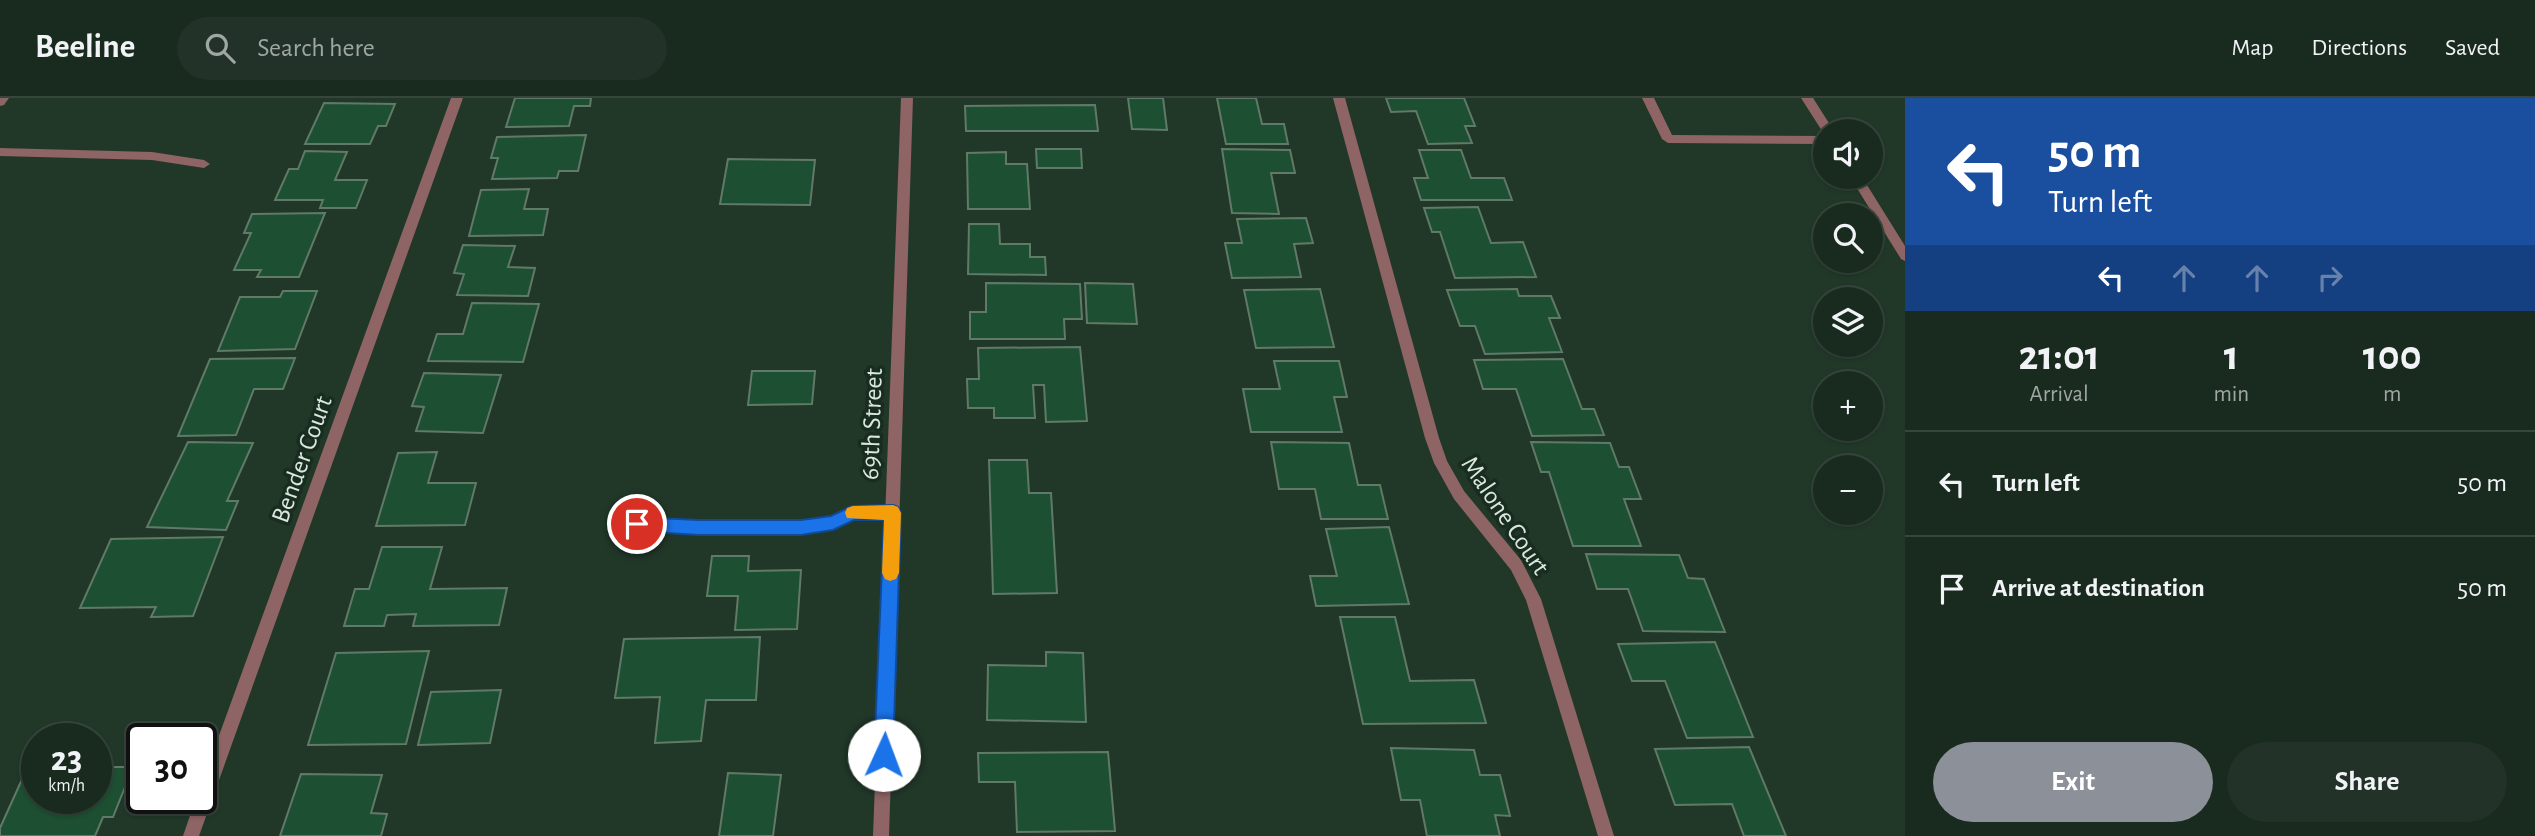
<!DOCTYPE html>
<html lang="en">
<head>
<meta charset="utf-8">
<style>
  body { margin:0; font-family:"Alegreya Sans",sans-serif; background:#223228; color:#f1f3f6; height:100vh; display:flex; flex-direction:column; font-size:26px; white-space:nowrap }
  * { box-sizing:border-box; margin:0 }
  p { font-size:23px; color:#9fa7a4 }
  .icon { flex:none; width:38px; height:38px; fill:none; stroke:currentColor; stroke-width:2; stroke-linecap:round; stroke-linejoin:round }
  .map { position:relative; flex:1; overflow:hidden }
  .side { display:flex; flex-direction:column; background:#192a1f; width:630px }
  .side>* { flex:none }
  .guide { background:#1a4fa0; color:#fff; overflow:hidden }
  .buttons { position:absolute; left:1813px; top:21px; display:grid; gap:14px }
  .buttons a { display:grid; place-items:center; width:70px; height:70px; border-radius:50%; background:#192a1f; box-shadow:0 2px 5px #0004,0 0 0 2px #37463d; font-size:35px }
  .speed { position:absolute; left:21px; top:625px; display:flex; gap:14px; font-size:35px; font-weight:700; text-align:center }
  .speed>* { display:grid; place-content:center; width:91px; height:91px; border-radius:50%; background:#192a1f; box-shadow:0 2px 5px #0004,0 0 0 2px #37463d; line-height:1 }
  .speed small { font-size:18px; font-weight:400 }
  .speed .limit { border:4px solid #111; border-radius:10px; background:#fff; color:#111 }
  .pin { position:absolute; display:grid; place-items:center; width:60px; height:60px; color:#fff; margin:-30px; border:4px solid #fff; border-radius:50%; box-shadow:0 2px 7px #0007 }
  .me { position:absolute; width:77px; margin:-38px; rotate:2deg; stroke-linejoin:round; filter:drop-shadow(0 0 5px #0008) }
  .turn { display:flex; align-items:center; gap:24px; height:147px; padding:0 28px; font-size:32px }
  .turn .icon { width:91px; height:91px; stroke-width:2.5 }
  .turn b { display:block; font-size:49px; line-height:60px }
  .lanes { display:flex; align-items:center; height:66px; padding:0 28px; background:#0003; justify-content:center; gap:35px; direction:ltr }
  .lanes .off { opacity:.35 }
  .eta { display:flex; justify-content:space-evenly; align-items:center; height:119px; text-align:center }
  .eta b { font-size:42px; font-weight:700; line-height:49px }
  .action { display:flex; gap:14px; margin-top:auto; padding:14px 28px }
  .action a { flex:1; height:80px; border-radius:42px; background:#8c9099; color:#fff; font-size:28px; font-weight:700; line-height:80px; text-align:center }
  .action a+a { background:#223228; color:#f1f3f6 }
  ul { padding:0; list-style:none }
  li { display:flex; align-items:center; gap:21px; height:105px; padding:0 28px; border-top:2px solid #37463d }
  li div { flex:1 }
  li b { display:block; font-size:26px }
  li em { font-style:normal }
  header { display:flex; align-items:center; gap:42px; box-sizing:border-box; height:98px; padding:0 35px; background:#192a1f; border-bottom:2px solid #37463d }
  header strong { font-size:33px }
  nav { display:flex; gap:38px; margin-inline-start:auto; font-size:24px }
  .search { width:490px; height:63px; background:#223228; display:flex; align-items:center; gap:18px; box-sizing:border-box; padding:0 24px; border-radius:38px; color:#9fa7a4; font-size:26px }
  main { display:flex; flex:1; min-height:0 }
  .map>svg:first-child { display:block }
  .building { fill:#1d4f32; stroke:#617968; stroke-width:2 }
  .lines { fill:none; stroke-linecap:round; stroke-linejoin:round }
  .service { fill:#8e6464; fill-rule:evenodd }
  .minor { fill:#8e6464; fill-rule:evenodd }
  .route { fill:#1a73e8; stroke:#114b97; stroke-width:2 }
  .slow { fill:#f59e0b }
  .labels { text-anchor:middle; stroke-width:7; stroke-linejoin:round; paint-order:stroke }
  .street-label { font-size:26px; fill:#dae7de; stroke:#182d20 }
</style>
</head>
<body>
<header>
<strong>Beeline</strong>
<div class="search"><svg class="icon" aria-label="search" viewBox="0 0 24 24"><circle cx="10" cy="10" r="6"/><path d="M15 15l6 6"/></svg>Search here</div>
<nav><a>Map</a><a>Directions</a><a>Saved</a></nav>
</header>
<main>
<div class="map">
<svg width="1905" height="738" viewBox="0 0 1905 738">
  <rect width="100%" height="100%" fill="#213829"/>
  <path class="building" d="M515 0H591L590 8H574L569 28 506 29Z
    M1128 0H1163L1167 32 1132 31Z
    M1217 0H1256L1262 26H1284L1288 46H1226Z
    M1386 0H1464L1475 28H1465L1472 45 1428 46 1416 13 1391 14Z
    M324 5 395 6 386 28H378L370 46H305Z
    M1095 7 1098 33H966L965 8Z
    M586 37 578 73H559L557 80 492 81 498 60H491L497 39Z
    M1036 51H1081L1082 70H1037Z
    M1222 51 1290 52 1295 75H1271L1279 116 1232 115Z
    M1419 52H1461L1471 80H1504L1512 102H1421L1414 80H1428Z
    M305 53 347 54 335 82H367L356 110H320L323 102H275L289 71H298Z
    M1006 54V66H1027L1030 111H968L967 55Z
    M728 61 815 62 810 107 720 106Z
    M529 91 524 111H548L543 137 469 138 481 92Z
    M1478 109 1491 145 1523 144 1536 179 1455 180 1440 134H1432L1424 110Z
    M325 115 299 179H257L261 172H234L251 135H244L252 116Z
    M1306 120 1313 145 1294 146 1301 179 1232 180 1225 145H1242L1237 121Z
    M969 126H999L1000 146H1030V159H1045L1046 177 968 176Z
    M463 147 515 148 508 169 535 170 528 198 457 197 464 176 454 175Z
    M986 185 1080 186 1082 221H1064L1065 241H970V214H986Z
    M1085 185 1133 186 1137 226 1087 225Z
    M1320 191 1334 249 1256 250 1244 192Z
    M1517 191 1519 198H1551L1560 220H1549L1562 254 1485 256 1475 228H1460L1447 192Z
    M283 193H317L295 251 218 253 240 199H280Z
    M472 205 539 206 523 264 428 263 437 236H463Z
    M1080 249 1087 323 1046 324 1044 287H1033L1035 320H994V310H968L967 281H979L978 250Z
    M295 260 283 291H254L236 337 178 338 210 261Z
    M1563 261 1582 311H1594L1604 337 1532 338 1516 291H1483L1474 262Z
    M1274 263H1339L1347 299H1334L1342 334H1251L1243 291H1280Z
    M752 273H815L812 306 748 307Z
    M424 275 501 277 483 335 416 333 424 309 412 308Z
    M188 344 253 345 227 403H238L226 432 147 429Z
    M1271 344 1349 345 1358 387H1380L1388 421H1321L1315 391H1279Z
    M1531 344 1610 345 1619 369H1629L1641 401H1624L1641 448H1573L1549 374H1541Z
    M437 354 428 385H476L465 427 376 428 398 355Z
    M989 362H1027L1029 395H1051L1057 495 993 496Z
    M1389 429 1409 506 1316 508 1310 478H1337L1326 431Z
    M223 439 193 518 151 519 156 509 80 510 111 441Z
    M382 449H442L430 491 507 490 499 527 413 528 416 516 387 517 384 528H344L355 491H369Z
    M1586 456 1679 457 1688 480 1704 481 1725 534 1643 533 1628 491H1597Z
    M712 458H749L748 473 801 472 797 531 735 532 738 498H707Z
    M1340 519H1395L1410 583 1474 582 1486 625 1363 626Z
    M760 539 756 602H706L701 643 655 645 660 599 615 600 624 541Z
    M1715 544 1753 639 1687 640 1665 583H1632L1618 546Z
    M429 553 406 646 308 647 336 555Z
    M1046 554 1083 555 1086 624 987 622 988 567 1046 568Z
    M501 592 490 645 418 647 431 594Z
    M1749 649 1786 738H1744L1732 706 1675 707 1655 651Z
    M1391 650 1474 652 1480 677H1500L1510 718 1495 717 1500 738H1427L1420 702H1401Z
    M1108 654 1115 733 1017 734 1015 684H979L978 655Z
    M28 668H37V700H96V669H133L113 719H103L95 738H0V730Z
    M728 675 781 677 773 738H719Z
    M301 676 382 677 371 715 387 716 381 738H280Z"/>
  <g class="lines">
    <path class="service" d="M1642 0H1654L1672 37 1825 38V46L1668 45 1662 41Z
      M0 50 152 54 204 62 210 66 204 70 152 62 0 58Z
      M624 401 629 403 641 420 698 423H801L831 419 852 409H893L898 411 900 415 898 419 893 421H854L833 431 801 435H698L637 432 632 431 617 407 619 403Z"/>
    <path class="minor" d="M0 0H9L4 7 0 8Z
      M451 0H463L199 738H183L196 700H201V687Z
      M901 0H913L889 738H873Z
      M1333 0H1345L1439 340 1447 363 1464 393 1521 462 1541 501 1614 738H1598L1526 502 1511 472 1454 401 1434 365 1425 340Z
      M1801 0H1813L1834 33H1825L1824 36Z
      M1850 79H1862L1905 148V163L1901 161Z"/>
  </g>
  <path class="route" d="M893 407 898 409 901 415 893 657 890 664 884 666 877 664 874 657 884 422H854L833 432 801 437H698L637 433 631 431 629 426 631 421 637 419 698 422H801L831 418 852 408Z"/>
  <path class="slow" d="M893 407 898 409 901 415 899 475 896 481 890 483 885 481 882 475 884 422 847 420 845 415 847 410 853 408Z"/>
  <g class="labels">
    <g class="street-label">
      <text transform="translate(871 326) rotate(-88)" y="9">69th Street</text>
      <text transform="translate(301 361) rotate(-70)" y="9">Bender Court</text>
      <text transform="translate(1506 417) rotate(56)" y="9">Malone Court</text>
    </g>
  </g>
</svg>
<div class="buttons">
<a><svg class="icon" aria-label="sound" viewBox="0 0 24 24"><path d="M4 9h4l5-4v14l-5-4H4zM17 9q2 3 0 6"/></svg></a>
<a><svg class="icon" aria-label="search" viewBox="0 0 24 24"><circle cx="10" cy="10" r="6"/><path d="M15 15l6 6"/></svg></a>
<a><svg class="icon" aria-label="layers" viewBox="0 0 24 24"><path d="M12 4l9 5-9 5-9-5zM3 14l9 5 9-5"/></svg></a>
<a>+</a>
<a>−</a>
</div>
<div class="speed"><div>23<small>km/h</small></div><div class="limit">30</div></div>
<div class="pin" style="left:637px;top:426px;background:#d93025"><svg class="icon" aria-label="arrive" viewBox="0 0 24 24"><path d="M6 21V4h12l-3 4 3 4H6"/></svg></div>
<svg class="me" style="left:884px;top:657px" viewBox="-20 -20 40 40"><circle r="19" fill="#fff"/><path d="M0-13L10 11 0 6-10 11z" fill="#1a73e8"/></svg>
</div>
<section class="side">
<div class="guide">
<div class="turn"><svg class="icon" aria-label="left" viewBox="0 0 24 24"><path d="M17 20v-9H6M10 6l-5 5 5 5"/></svg><div><b>50 m</b>Turn left</div></div>
<div class="lanes"><svg class="icon" aria-label="left" viewBox="0 0 24 24"><path d="M17 20v-9H6M10 6l-5 5 5 5"/></svg><svg class="icon off" aria-label="ahead" viewBox="0 0 24 24"><path d="M12 20V5M6 11l6-6 6 6"/></svg><svg class="icon off" aria-label="ahead" viewBox="0 0 24 24"><path d="M12 20V5M6 11l6-6 6 6"/></svg><svg class="icon off" aria-label="right" viewBox="0 0 24 24"><path d="M7 20v-9h11M14 6l5 5-5 5"/></svg></div>
</div>
<div class="eta">
<div><b>21:01</b><p>Arrival</p></div>
<div><b>1</b><p>min</p></div>
<div><b>100</b><p>m</p></div>
</div>
<ul>
<li><svg class="icon" aria-label="left" viewBox="0 0 24 24"><path d="M17 20v-9H6M10 6l-5 5 5 5"/></svg><div><b>Turn left</b></div><em>50 m</em></li>
<li><svg class="icon" aria-label="arrive" viewBox="0 0 24 24"><path d="M6 21V4h12l-3 4 3 4H6"/></svg><div><b>Arrive at destination</b></div><em>50 m</em></li>
</ul>
<div class="action"><a>Exit</a><a>Share</a></div>
</section>
</main>
</body>
</html>
